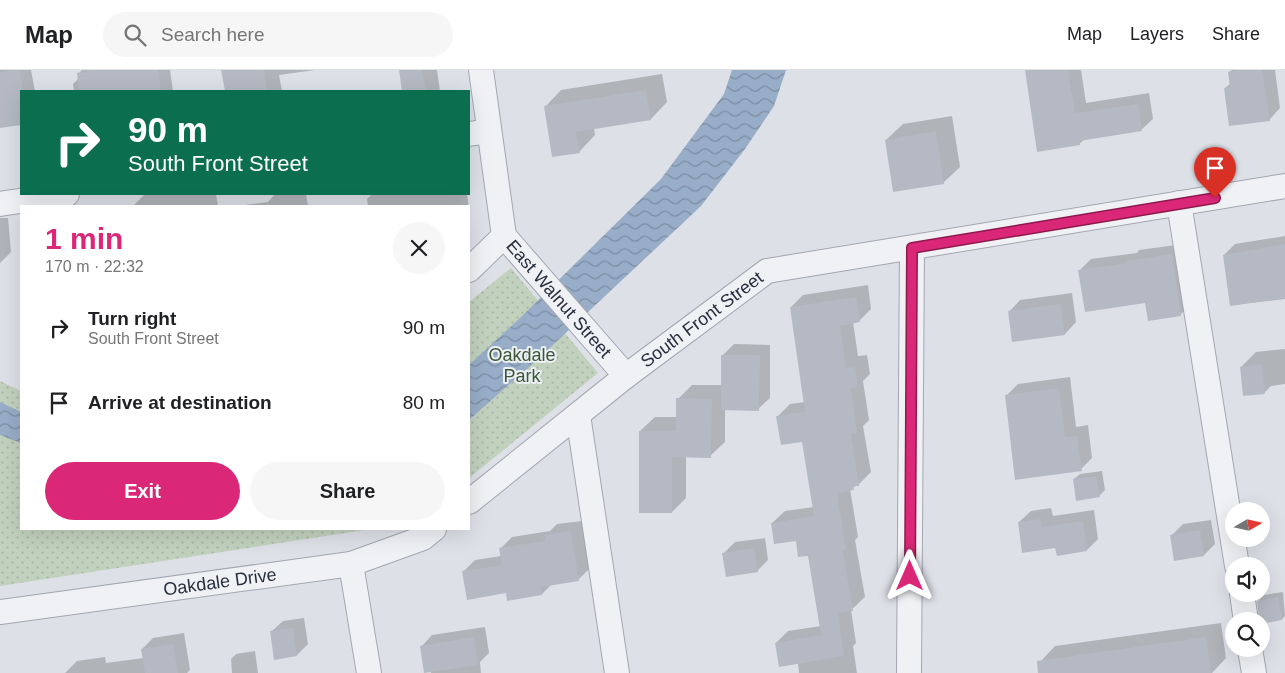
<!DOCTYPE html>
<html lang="en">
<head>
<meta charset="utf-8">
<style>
  body { margin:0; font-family:Helvetica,sans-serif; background:#f6f6f6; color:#202124; height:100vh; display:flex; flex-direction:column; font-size:19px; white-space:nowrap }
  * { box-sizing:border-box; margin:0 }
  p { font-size:16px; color:#757577 }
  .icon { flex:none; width:28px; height:28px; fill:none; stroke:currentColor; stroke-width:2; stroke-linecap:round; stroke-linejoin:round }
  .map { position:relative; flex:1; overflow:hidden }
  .panel { position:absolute; left:20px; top:135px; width:450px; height:325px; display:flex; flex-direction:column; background:#fff; border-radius:0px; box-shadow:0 5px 20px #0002 }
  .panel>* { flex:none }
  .hud { position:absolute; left:20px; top:20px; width:450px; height:105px; border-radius:0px; box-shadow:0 5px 20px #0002; background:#0b6e4f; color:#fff; overflow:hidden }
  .needle { width:32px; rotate:81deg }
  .buttons { position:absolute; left:1225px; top:432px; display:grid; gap:10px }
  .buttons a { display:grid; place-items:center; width:45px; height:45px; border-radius:50%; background:#fff; box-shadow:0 5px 20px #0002; font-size:25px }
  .pin { position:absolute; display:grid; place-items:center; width:42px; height:42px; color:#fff; margin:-51px -21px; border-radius:50% 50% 50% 0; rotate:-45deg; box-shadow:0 0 5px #0007 }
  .pin .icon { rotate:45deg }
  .me { position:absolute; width:55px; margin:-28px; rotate:0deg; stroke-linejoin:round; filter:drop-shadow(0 0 4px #0008) }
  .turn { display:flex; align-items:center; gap:18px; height:105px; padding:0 25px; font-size:22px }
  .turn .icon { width:65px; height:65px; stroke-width:2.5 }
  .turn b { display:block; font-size:35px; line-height:42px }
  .round { display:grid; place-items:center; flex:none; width:52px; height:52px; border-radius:26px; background:#f6f6f6 }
  .summary { display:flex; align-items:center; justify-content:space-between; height:85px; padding:0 25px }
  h1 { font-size:30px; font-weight:700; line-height:38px; color:#db2777 }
  .action { display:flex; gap:10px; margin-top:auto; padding:10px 25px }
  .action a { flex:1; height:58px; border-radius:30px; background:#db2777; color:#fff; font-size:20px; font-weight:700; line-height:58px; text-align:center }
  .action a+a { background:#f6f6f6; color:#202124 }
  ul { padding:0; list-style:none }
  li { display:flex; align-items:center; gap:15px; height:75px; padding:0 25px }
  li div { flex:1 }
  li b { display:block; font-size:19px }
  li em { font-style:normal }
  header { display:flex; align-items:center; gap:30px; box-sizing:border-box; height:70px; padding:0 25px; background:#fff; border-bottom:1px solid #e0e0e0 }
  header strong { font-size:24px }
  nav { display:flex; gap:28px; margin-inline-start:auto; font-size:18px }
  .search { width:350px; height:45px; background:#f6f6f6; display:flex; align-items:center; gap:12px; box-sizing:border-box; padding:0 18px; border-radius:28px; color:#757577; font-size:19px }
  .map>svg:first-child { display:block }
  .park { fill:url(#park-dots) }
  .water { fill:url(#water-waves) }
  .shadow { fill:#0003 }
  .building { fill:#b4b9c3 }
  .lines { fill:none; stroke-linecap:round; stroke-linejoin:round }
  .minor-casing { stroke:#a3a7b1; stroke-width:26 }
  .minor { stroke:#f0f1f5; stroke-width:24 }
  .route-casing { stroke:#8e194d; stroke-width:12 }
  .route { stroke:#db2777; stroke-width:9 }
  .labels { text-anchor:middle; stroke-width:4; stroke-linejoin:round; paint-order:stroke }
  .street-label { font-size:18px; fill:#272e3d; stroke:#eceff5 }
  .park-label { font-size:18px; fill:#3a5934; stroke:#eceff5 }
</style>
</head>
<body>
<header>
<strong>Map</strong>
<div class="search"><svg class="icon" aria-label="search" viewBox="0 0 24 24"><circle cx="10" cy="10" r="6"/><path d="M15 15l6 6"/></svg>Search here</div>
<nav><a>Map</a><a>Layers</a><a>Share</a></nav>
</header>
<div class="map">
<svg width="1285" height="603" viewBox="0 0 1285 603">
  <defs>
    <pattern id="park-dots" width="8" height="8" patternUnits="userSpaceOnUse" patternTransform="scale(1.25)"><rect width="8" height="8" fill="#c2d1be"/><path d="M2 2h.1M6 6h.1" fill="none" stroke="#a7b4a4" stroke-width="1.8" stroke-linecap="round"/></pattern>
    <pattern id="water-waves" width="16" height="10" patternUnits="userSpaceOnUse" patternTransform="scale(1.25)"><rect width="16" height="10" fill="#98adc7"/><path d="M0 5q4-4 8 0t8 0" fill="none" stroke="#7c8da3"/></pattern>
  </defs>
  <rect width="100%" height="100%" fill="#dde0e7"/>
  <path class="park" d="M511 198 598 303 469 408V232Z
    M0 311 21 321V459H371L0 516Z"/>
  <path class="water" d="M732 0H786L774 36 745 79 701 136 539 288 469 350V295L519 249 661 109 724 24Z
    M0 332 21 342V373L0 365Z"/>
  <path class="shadow" d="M0 0H31L35 21H21V54L0 57Z
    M82 0H170L173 21H74L73 14 79 8 78 4Z
    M222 0H315L279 5 282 21H226Z
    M400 0H437L440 21H403Z
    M1064 0H1081L1086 33 1149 23 1153 49 1141 60 1085 69 1079 74Z
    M1232 0H1275L1280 38 1269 50 1225 18 1231 13 1229 2Z
    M662 4 667 32 651 49 594 58 595 65 579 82 545 37 561 20Z
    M952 46 960 97 943 113 886 70 903 54Z
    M145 124H216L218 136H133Z
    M275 124H306L308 136H238L268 132Z
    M372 124H467L470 146 469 148V136H368L367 129Z
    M0 148H8L11 182 0 193Z
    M1285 166V229L1232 235 1224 185 1235 174Z
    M1183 174 1192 234 1180 245 1146 232 1080 200 1091 189 1137 183 1139 180Z
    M868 215 871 239 859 251 853 252 858 286 867 285 870 304 863 311 869 350 863 356 871 402 858 415 850 419 858 467 855 470 865 527 851 540 856 573 853 576 857 603H799L798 593 776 573 788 561 821 556 809 484 797 470 772 453 785 441 814 437 803 370 778 346 790 334 805 332 791 237 803 225Z
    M1072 223 1076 252 1065 264 1013 271 1009 242 1020 230Z
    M734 274 770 275V328L758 339H725V372L710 386H686V428L672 442 640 361 655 347H678V329L692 315H722V286Z
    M1285 279V314L1271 316 1265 322 1244 324 1241 297 1256 282Z
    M1070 307 1076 357 1088 355 1092 388 1081 399 1006 326 1018 314Z
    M1102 401 1105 420 1099 426 1074 409 1080 404Z
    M1051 438 1053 446 1094 440 1098 469 1087 480 1058 484 1057 476 1019 452 1031 441Z
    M1211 450 1215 474 1204 485 1172 465 1183 454Z
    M582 451 590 498 578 510 552 514 542 524 507 522 463 502 475 490 501 486 500 479 512 467 550 461 557 454Z
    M765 468 768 490 757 501 724 483 735 472Z
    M1283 522 1285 546 1282 549 1260 551 1258 531 1264 525Z
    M304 548 308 574 297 585 271 562 283 551Z
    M1221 553 1226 588 1212 603H1041L1040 592 1055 576Z
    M485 557 489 583 480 592 481 603H431L421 577 432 565Z
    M184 563 190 600 187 603H65L77 591 105 587 106 593 144 588 142 579 153 568Z
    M255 581 258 603H232L231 589 236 584Z"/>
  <path class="building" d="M13 0H20L23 21H21V55L0 58V2Z
    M86 0H158L161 21H79L77 3 86 2Z
    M221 0H264L267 21H225Z
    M399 0H422L426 21H402Z
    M1025 0H1068L1075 43 1138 34 1142 61 1079 71 1080 75 1037 82Z
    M1241 0H1262L1270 51 1229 56 1224 18 1230 17 1228 2Z
    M646 20 651 50 576 62 580 83 552 87 544 36Z
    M936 61 944 114 893 122 885 70Z
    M1285 174V228L1230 236 1223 185Z
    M1172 184 1181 246 1148 251 1145 233 1085 242 1078 200 1127 193 1126 191Z
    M856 227 860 252 840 256 846 298 855 297 858 317 851 318 857 363 851 364 859 416H853L854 420 837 423 846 480 843 481 853 541 838 543 844 586 779 597 775 573 821 565 808 486 798 487 796 471 774 474 771 453 814 446 802 372 781 375 776 346 805 342 790 237Z
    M1061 234 1065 265 1012 272 1008 241Z
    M721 285H760L759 341 721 340Z
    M1262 294 1265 324 1243 326 1240 297Z
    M1059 318 1065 367 1077 366 1082 401 1015 410 1005 325Z
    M676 328 712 329 711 388 672 387V443H639V361H676Z
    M1096 406 1100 427 1076 431 1073 409Z
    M1040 449 1042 457 1083 451 1087 481 1057 486 1055 478 1022 483 1018 452Z
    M1200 460 1204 486 1174 491 1170 465Z
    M571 461 579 511 541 517 542 525 507 531 506 523 467 530 462 501 502 495 499 478 545 471V465Z
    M754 478 758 502 726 507 722 483Z
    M1278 527 1282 550 1261 554V551H1259L1257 531Z
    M293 558 297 586 274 590 270 561Z
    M474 567 478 595 424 603 420 576Z
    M1206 567 1211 603H1038L1037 591Z
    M173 574 178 603H145L141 579Z"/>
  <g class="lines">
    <defs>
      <g id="minor">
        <path id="s1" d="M481 0 504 166 626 306"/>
        <path d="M469 64 489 61"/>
        <path d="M1179 133 1237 496"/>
        <path d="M0 134 67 124"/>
        <path d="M469 200 504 166"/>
        <path d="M578 345 617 603"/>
        <path id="s2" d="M469 432 626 306 767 201 1285 116"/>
        <path d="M351 494 369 603"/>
        <path d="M1242 524 1246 551"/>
        <path id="s3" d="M0 542 351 494 423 468 434 459"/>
        <path d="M1250 579 1254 603"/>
        <path d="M909 603 912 178"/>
      </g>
    </defs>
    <use href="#minor" class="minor-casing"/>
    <use href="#minor" class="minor"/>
  </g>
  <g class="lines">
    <defs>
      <path id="route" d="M910 506 912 178 1215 128"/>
    </defs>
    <use href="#route" class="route-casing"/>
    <use href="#route" class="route"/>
  </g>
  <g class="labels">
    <g class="street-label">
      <text dy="6" stroke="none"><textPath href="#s1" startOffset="251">East Walnut Street</textPath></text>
      <text dy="6" stroke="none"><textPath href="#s2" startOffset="296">South Front Street</textPath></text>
      <text dy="6" stroke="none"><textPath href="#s3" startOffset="222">Oakdale Drive</textPath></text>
    </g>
    <g class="park-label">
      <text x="522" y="291">Oakdale<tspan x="522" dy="21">Park</tspan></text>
    </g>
  </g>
</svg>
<div class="buttons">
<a><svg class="needle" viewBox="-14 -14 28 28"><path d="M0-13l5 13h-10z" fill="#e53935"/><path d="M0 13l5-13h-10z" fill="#757577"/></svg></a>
<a><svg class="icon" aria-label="sound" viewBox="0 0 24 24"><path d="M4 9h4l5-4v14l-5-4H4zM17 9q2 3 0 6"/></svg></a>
<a><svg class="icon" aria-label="search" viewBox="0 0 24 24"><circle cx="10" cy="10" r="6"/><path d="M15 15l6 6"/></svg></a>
</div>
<div class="pin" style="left:1215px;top:128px;background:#d93025"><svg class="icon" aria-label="arrive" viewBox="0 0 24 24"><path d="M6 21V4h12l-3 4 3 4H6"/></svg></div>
<svg class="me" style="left:910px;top:506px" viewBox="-20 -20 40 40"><path d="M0-17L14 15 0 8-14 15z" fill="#db2777" stroke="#fff" stroke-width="4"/></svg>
<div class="hud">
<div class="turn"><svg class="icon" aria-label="right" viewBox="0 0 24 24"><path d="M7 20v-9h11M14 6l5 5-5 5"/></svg><div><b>90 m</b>South Front Street</div></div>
</div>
<section class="panel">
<div class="summary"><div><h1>1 min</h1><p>170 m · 22:32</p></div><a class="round"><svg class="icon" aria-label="close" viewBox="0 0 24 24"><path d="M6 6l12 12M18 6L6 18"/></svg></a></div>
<ul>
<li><svg class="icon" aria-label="right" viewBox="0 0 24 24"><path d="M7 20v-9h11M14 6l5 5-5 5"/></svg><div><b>Turn right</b><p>South Front Street</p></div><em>90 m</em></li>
<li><svg class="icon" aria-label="arrive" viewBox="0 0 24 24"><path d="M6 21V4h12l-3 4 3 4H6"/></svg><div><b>Arrive at destination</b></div><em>80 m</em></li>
</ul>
<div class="action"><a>Exit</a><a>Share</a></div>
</section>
</div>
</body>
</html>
